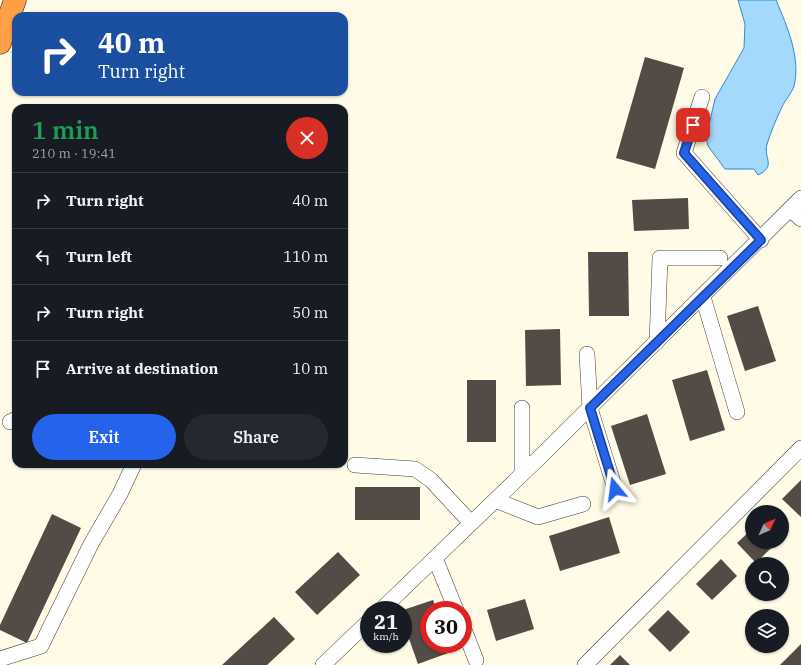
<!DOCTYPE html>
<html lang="en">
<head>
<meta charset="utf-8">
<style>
  body { margin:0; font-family:"IBM Plex Serif",serif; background:#242831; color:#f1f3f6; height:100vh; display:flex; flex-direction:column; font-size:15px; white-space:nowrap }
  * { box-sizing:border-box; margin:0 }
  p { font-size:13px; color:#9ea1a6 }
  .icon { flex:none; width:22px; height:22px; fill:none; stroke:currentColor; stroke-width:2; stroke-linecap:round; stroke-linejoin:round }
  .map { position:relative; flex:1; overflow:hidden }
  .details { position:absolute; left:12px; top:104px; width:336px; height:364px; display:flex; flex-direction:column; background:#171b24; border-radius:12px; box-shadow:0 1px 3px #0004 }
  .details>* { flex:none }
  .top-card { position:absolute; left:12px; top:12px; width:336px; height:84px; border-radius:12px; box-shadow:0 1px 3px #0004; background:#1a4fa0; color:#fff; overflow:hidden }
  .needle { width:26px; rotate:46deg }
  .tools { position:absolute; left:745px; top:505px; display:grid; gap:8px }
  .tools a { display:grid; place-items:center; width:44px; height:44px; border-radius:50%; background:#171b24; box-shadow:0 1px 3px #0004; font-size:20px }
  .speed { position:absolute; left:360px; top:601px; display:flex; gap:8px; font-size:20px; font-weight:700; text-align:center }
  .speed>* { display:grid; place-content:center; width:52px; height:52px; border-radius:50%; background:#171b24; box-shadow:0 1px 3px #0004; line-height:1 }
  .speed small { font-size:10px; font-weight:400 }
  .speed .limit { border:6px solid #d22; background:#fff; color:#111 }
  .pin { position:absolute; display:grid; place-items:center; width:34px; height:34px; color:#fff; margin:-17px; border-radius:8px; box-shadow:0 2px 6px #0006 }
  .me { position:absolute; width:44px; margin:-22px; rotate:344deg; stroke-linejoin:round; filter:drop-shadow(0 0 3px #0008) }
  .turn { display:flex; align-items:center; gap:14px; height:84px; padding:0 20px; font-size:18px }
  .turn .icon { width:52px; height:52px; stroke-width:2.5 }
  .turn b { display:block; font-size:28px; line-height:34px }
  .round { display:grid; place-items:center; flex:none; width:42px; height:42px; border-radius:21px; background:#242831 }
  .headline { display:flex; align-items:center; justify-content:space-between; height:68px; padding:0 20px }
  h1 { font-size:24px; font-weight:600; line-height:30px; color:#1e9e55 }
  .action { display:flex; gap:8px; margin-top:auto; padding:8px 20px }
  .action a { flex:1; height:46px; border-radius:24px; background:#2563eb; color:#fff; font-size:16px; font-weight:600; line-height:46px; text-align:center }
  .action a+a { background:#242831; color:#f1f3f6 }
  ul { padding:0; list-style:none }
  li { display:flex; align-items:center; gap:12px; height:56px; padding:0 20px; border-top:1px solid #363941 }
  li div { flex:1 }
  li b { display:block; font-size:15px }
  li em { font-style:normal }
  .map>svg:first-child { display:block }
  .water { fill:#a5d9fc; stroke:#268cd8 }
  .building { fill:#534b45 }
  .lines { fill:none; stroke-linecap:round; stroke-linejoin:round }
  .minor-casing { stroke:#3c3c3c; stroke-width:16 }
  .highway-casing { stroke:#1a1a1a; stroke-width:23 }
  .minor { stroke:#fff; stroke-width:15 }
  .highway { stroke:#ff9f44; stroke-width:22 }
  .route-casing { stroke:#184099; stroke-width:10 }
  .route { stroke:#2563eb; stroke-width:7 }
</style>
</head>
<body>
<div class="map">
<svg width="801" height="665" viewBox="0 0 801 665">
  <rect width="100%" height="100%" fill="#fffbe6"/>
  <path class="water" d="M738 0H776C787 26 801 58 794 86 792 93 785 100 782 107 776 119 771 132 767 144 763 158 777 166 758 175L754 169H725L708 146 706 138 715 99 744 48 745 24Z"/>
  <path class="building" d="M645 57 684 68 655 169 616 158Z
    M688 198 689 229 634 231 632 200Z
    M588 252H628L629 316H589Z
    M758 306 776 361 745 371 727 316Z
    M560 329 561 385 526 386 525 330Z
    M707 370 725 430 690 441 672 380Z
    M467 380H496V442H467Z
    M647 414 666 474 630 485 611 426Z
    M801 480V517L782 499Z
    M355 487H420V520H355Z
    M52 514 81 528 27 643 0 630V625Z
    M609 517 620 553 560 571 549 536Z
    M752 529V542H777L756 563 737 543Z
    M338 552 360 575 317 615 295 592Z
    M721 559 737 576 712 600 696 584Z
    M525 599 534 629 496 641 487 610Z
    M433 600 437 610H429V644H449L451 652 418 664 403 622V610Z
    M668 610 690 632 670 652 648 630Z
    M274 617 295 639 267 665H222Z
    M801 644V665H780Z
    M620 655 630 665H610Z"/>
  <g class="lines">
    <defs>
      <path id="minor" d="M702 97 684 153 761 240
        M790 209 801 219
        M703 297 737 412
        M657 342 660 258H720
        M587 354 590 408 615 489
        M522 408V474
        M10 422 16 419
        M355 465 415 469 431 480 471 523
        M495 500 538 517 583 504
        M435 558 456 610
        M381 610 542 455 801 198
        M463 627 476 660
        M0 659 41 646 91 544 120 494 134 464
        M323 665 369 621
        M585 665 801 448"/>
      <path id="highway" d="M0 43 15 0"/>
    </defs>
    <use href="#minor" class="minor-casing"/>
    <use href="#highway" class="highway-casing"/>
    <use href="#minor" class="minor"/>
    <use href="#highway" class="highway"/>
  </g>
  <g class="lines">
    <defs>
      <path id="route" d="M615 489 590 408 761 240 684 153 693 125"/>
    </defs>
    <use href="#route" class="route-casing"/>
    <use href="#route" class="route"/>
  </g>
</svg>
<div class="tools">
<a><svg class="needle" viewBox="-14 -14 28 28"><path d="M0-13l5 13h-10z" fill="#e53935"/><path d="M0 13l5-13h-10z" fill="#9ea1a6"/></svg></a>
<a><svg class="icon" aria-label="search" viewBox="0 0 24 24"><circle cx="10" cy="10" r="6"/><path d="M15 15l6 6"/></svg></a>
<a><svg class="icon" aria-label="layers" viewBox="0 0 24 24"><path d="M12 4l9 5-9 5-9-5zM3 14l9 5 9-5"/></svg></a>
</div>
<div class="speed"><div>21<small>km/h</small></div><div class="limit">30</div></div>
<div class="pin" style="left:693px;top:125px;background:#d93025"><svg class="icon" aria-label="arrive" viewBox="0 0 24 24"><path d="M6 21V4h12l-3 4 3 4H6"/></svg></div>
<svg class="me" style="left:615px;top:489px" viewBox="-20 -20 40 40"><path d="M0-17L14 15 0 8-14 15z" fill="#2563eb" stroke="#fff" stroke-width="4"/></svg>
<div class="top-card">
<div class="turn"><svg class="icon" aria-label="right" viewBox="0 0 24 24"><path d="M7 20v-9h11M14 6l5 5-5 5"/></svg><div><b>40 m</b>Turn right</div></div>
</div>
<section class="details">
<div class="headline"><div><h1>1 min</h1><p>210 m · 19:41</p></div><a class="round" style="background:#d93025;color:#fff"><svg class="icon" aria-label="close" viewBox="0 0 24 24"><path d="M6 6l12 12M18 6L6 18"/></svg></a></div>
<ul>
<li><svg class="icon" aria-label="right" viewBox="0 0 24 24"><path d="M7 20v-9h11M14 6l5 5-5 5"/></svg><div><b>Turn right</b></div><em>40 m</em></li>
<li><svg class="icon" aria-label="left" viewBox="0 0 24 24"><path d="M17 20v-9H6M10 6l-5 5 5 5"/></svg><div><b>Turn left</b></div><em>110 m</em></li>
<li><svg class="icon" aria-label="right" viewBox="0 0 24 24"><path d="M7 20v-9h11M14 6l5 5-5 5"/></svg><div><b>Turn right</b></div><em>50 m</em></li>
<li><svg class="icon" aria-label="arrive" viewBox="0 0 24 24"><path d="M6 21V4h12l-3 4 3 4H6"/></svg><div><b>Arrive at destination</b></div><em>10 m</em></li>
</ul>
<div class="action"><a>Exit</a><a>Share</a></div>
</section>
</div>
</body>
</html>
